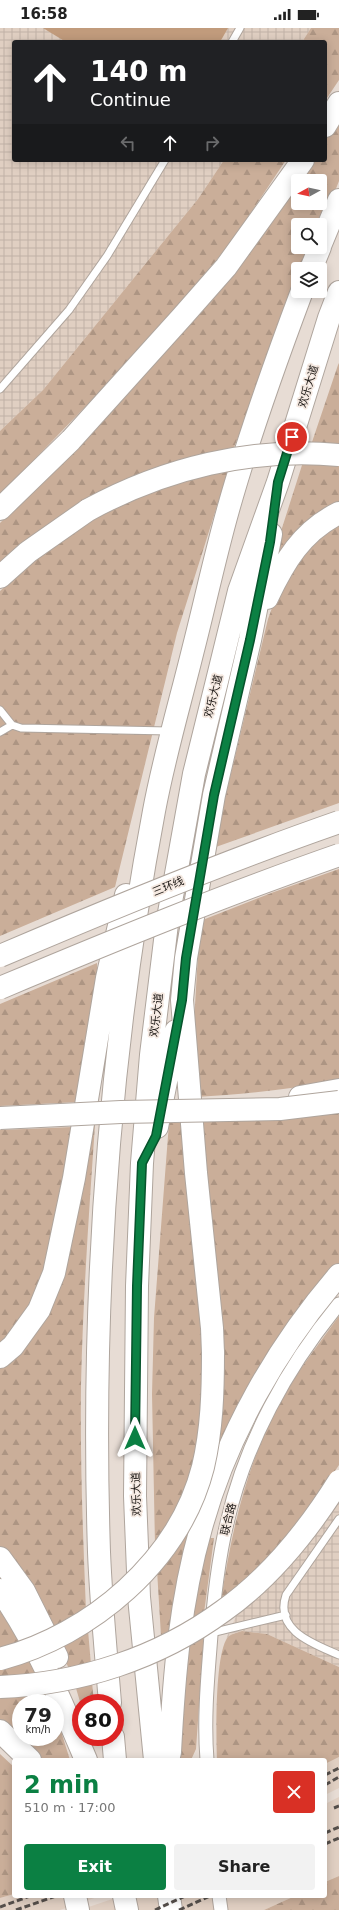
<!DOCTYPE html>
<html lang="en">
<head>
<meta charset="utf-8">
<style>
  body { margin:0; font-family:"DejaVu Sans","Noto Sans SC",sans-serif; background:#f2f2f2; color:#222; height:100vh; display:flex; flex-direction:column; font-size:15px; white-space:nowrap }
  * { box-sizing:border-box; margin:0 }
  p { font-size:13px; color:#767676 }
  .icon { flex:none; width:22px; height:22px; fill:none; stroke:currentColor; stroke-width:2; stroke-linecap:round; stroke-linejoin:round }
  .map { position:relative; flex:1; overflow:hidden }
  .side { position:absolute; left:12px; top:1730px; width:315px; height:140px; display:flex; flex-direction:column; background:#fff; border-radius:4px; box-shadow:0 2px 10px #0003 }
  .side>* { flex:none }
  .banner { position:absolute; left:12px; top:12px; width:315px; height:122px; border-radius:4px; box-shadow:0 2px 10px #0003; background:#202124; color:#fff; overflow:hidden }
  .needle { width:26px; rotate:262deg }
  .controls { position:absolute; left:291px; top:146px; display:grid; gap:8px }
  .controls a { display:grid; place-items:center; width:36px; height:36px; border-radius:4px; background:#fff; box-shadow:0 2px 10px #0003; font-size:20px }
  .speed { position:absolute; left:12px; top:1666px; display:flex; gap:8px; font-size:20px; font-weight:700; text-align:center }
  .speed>* { display:grid; place-content:center; width:52px; height:52px; border-radius:50%; background:#fff; box-shadow:0 2px 10px #0003; line-height:1 }
  .speed small { font-size:10px; font-weight:400 }
  .speed .limit { border:6px solid #d22; background:#fff; color:#111 }
  .pin { position:absolute; display:grid; place-items:center; width:34px; height:34px; color:#fff; margin:-17px; border:2px solid #fff; border-radius:50%; box-shadow:0 1px 4px #0007 }
  .me { position:absolute; width:44px; margin:-22px; rotate:0deg; stroke-linejoin:round; filter:drop-shadow(0 0 3px #0008) }
  .turn { display:flex; align-items:center; gap:14px; height:84px; padding:0 12px; font-size:18px }
  .turn .icon { width:52px; height:52px; stroke-width:2.5 }
  .turn b { display:block; font-size:28px; line-height:34px }
  .lanes { display:flex; align-items:center; height:38px; padding:0 12px; background:#0003; justify-content:center; gap:20px; direction:ltr }
  .lanes .off { opacity:.35 }
  .round { display:grid; place-items:center; flex:none; width:42px; height:42px; border-radius:4px; background:#f2f2f2 }
  .head { display:flex; align-items:center; justify-content:space-between; height:68px; padding:0 12px }
  h1 { font-size:24px; font-weight:700; line-height:30px; color:#0b8043 }
  .primary-button { display:flex; gap:8px; margin-top:auto; padding:8px 12px }
  .primary-button a { flex:1; height:46px; border-radius:4px; background:#0b8043; color:#fff; font-size:16px; font-weight:700; line-height:46px; text-align:center }
  .primary-button a+a { background:#f2f2f2; color:#222 }
  .status { display:flex; justify-content:space-between; align-items:center; height:28px; padding:0 20px; background:#fff; direction:ltr }
  .status svg { height:11px; fill:currentColor }
  .map>svg:first-child { display:block }
  .built { fill:#e0cfc2 }
  .industrial { fill:url(#industrial-grid) }
  .forest { fill:url(#forest-firs) }
  .building { fill:#c19b7c }
  .lines { fill:none; stroke-linecap:round; stroke-linejoin:round }
  .lane-casing { stroke:#afa59d; stroke-width:9 }
  .street-casing { stroke:#afa59d; stroke-width:15 }
  .highway-casing { stroke:#afa59d; stroke-width:24 }
  .lane { stroke:#fff; stroke-width:7 }
  .street { stroke:#fff; stroke-width:13 }
  .highway { stroke:#fff; stroke-width:22 }
  .rail { stroke:#554f4b; stroke-width:3; stroke-dasharray:6 3; stroke-linecap:butt }
  .highway-bridge-casing { stroke:#afa59d; stroke-width:24; stroke-linecap:butt }
  .highway-bridge { stroke:#fff; stroke-width:22 }
  .route-casing { stroke:#07532c; stroke-width:10 }
  .route { stroke:#0b8043; stroke-width:7 }
  .labels { text-anchor:middle; stroke-width:3.5; stroke-linejoin:round; paint-order:stroke }
  .street-label { font-size:11px; fill:#1d1916; stroke:#f5e9e1 }
</style>
</head>
<body>
<div class="status"><b>16:58</b><svg viewBox="0 0 49 12"><path d="M0 12V9h3v3zM5 12V6h3v6zM10 12V3h3v9zM15 12V0h3v12zM26 1h20v11H26zM47 4h2v5h-2z"/></svg></div>
<div class="map">
<svg width="339" height="1882" viewBox="0 0 339 1882">
  <defs>
    <pattern id="industrial-grid" width="8" height="8" patternUnits="userSpaceOnUse"><rect width="8" height="8" fill="#e0cfc2"/><path d="M0 4h8M4 0v8" fill="none" stroke="#c0b1a6"/></pattern>
    <pattern id="forest-firs" width="22" height="20" patternUnits="userSpaceOnUse"><rect width="22" height="20" fill="#caae99"/><path d="M5 1l3.5 6h-7zM16 11l3.5 6h-7z" fill="#ad9583"/></pattern>
  </defs>
  <rect width="100%" height="100%" fill="#e7dcd4"/>
  <path class="built" d="M339 1729V1760L325 1767V1736Z
    M339 1769V1848L325 1854V1776Z
    M14 1866V1868H100L60 1882H0V1870Z
    M121 1868H295L264 1882H80Z"/>
  <path class="industrial" d="M0 0H311L302 14H14V132H224L198 171 43 362 0 403Z
    M339 1472V1639L267 1606 242 1603 234 1605 226 1611 236 1588 244 1577Z"/>
  <path class="forest" d="M311 0H339V52L325 73V14H302Z
    M339 89V153L320 201V197H298V219H313L304 241H298V257L233 422 206 427 0 538V495L76 420 189 297 232 245 298 153V175H320V153H298L313 132H325V112Z
    M224 132H286L234 210 190 265 115 348 0 467V403L43 362 198 171Z
    M339 335V419L311 417 338 337Z
    M303 434 339 435V474L333 476 268 544Z
    M228 443 177 605 115 859 0 908V563C26 540 52 518 81 498 124 469 177 453 228 443Z
    M339 496V775L213 820 268 591 277 566 302 524Z
    M339 841V1051C292 1062 244 1066 196 1069L194 994 200 893 274 864Z
    M97 935V951L78 1074 0 1078V976Z
    M339 1082V1235L279 1313 170 1604 161 1608 157 1542 209 1439 197 1094Z
    M169 1095H183L201 1275 204 1359 195 1433 179 1477 155 1517 152 1366 154 1290Z
    M95 1097C89 1184 83 1270 81 1357 80 1432 83 1508 86 1583L52 1602 0 1521V1341L20 1323 88 1098Z
    M73 1099 39 1264 0 1320V1102Z
    M339 1288V1437L307 1485 271 1528 221 1573C231 1506 244 1448 273 1387 291 1351 316 1320 339 1288Z
    M208 1510H214L204 1585 188 1595Z
    M0 1579 22 1614 0 1621Z
    M88 1602 91 1637 69 1641 59 1618Z
    M242 1603 267 1606 339 1639V1729L325 1736V1732H217C216 1706 215 1633 226 1612 229 1606 236 1605 242 1603Z
    M204 1606 196 1721 191 1732H182L180 1728 186 1616Z
    M29 1630 37 1647 0 1653V1639Z
    M92 1654 94 1675H81V1677L75 1657Z
    M46 1663 51 1675H21V1709H55V1684L70 1732H42L0 1693V1666Z
    M0 1726 14 1739V1866L0 1870Z
    M339 1848V1882H264L295 1868H325V1854Z"/>
  <path class="building" d="M43 0H228L220 14H66Z"/>
  <g class="lines">
    <defs>
      <path id="lane" d="M232 14 240 0
        M0 361 69 282 107 228 165 132
        M0 682 12 697 21 700 169 703
        M0 704 12 697
        M339 1491 286 1567C274 1603 314 1616 339 1627
        M211 1605 286 1587"/>
      <path id="street" d="M207 1732C204 1695 207 1657 210 1620 213 1578 217 1536 227 1495 245 1415 287 1339 339 1276
        M219 1868 221 1882"/>
      <path id="highway" d="M325 98 339 75
        M320 218 339 172
        M311 241 320 219
        M0 481 71 412 182 289 226 239 303 132
        M0 549 28 524 88 482
        M267 570C284 534 302 503 339 485
        M300 1069 339 1062
        M157 1099 176 1003
        M213 1325 212 1300 196 1145 182 972 186 930 214 767 250 612 271 506
        M0 1329 13 1318 39 1282 54 1245 74 1150 107 950 126 867
        M0 1530 24 1563 57 1629
        M0 1562C37 1615 61 1673 86 1732
        M110 1675C106 1625 101 1574 99 1524 91 1276 108 1027 154 783 164 729 180 675 193 622 205 575 215 528 228 482 249 407 275 335 302 263
        M0 1703 30 1732
        M113 1709 115 1732
        M155 1732 139 1569 135 1468 137 1258 142 1135 151 1027 167 896 194 746 217 653 239 563 278 454 329 290 339 264
        M168 1732 170 1724C174 1648 180 1573 201 1500 226 1408 277 1319 339 1247
        M75 1868 78 1882
        M124 1868 127 1882
        M169 1868 171 1882"/>
    </defs>
    <use href="#lane" class="lane-casing"/>
    <use href="#street" class="street-casing"/>
    <use href="#highway" class="highway-casing"/>
    <use href="#lane" class="lane"/>
    <use href="#street" class="street"/>
    <use href="#highway" class="highway"/>
    <path class="rail" d="M325 1747 339 1740
      M325 1757 339 1749
      M334 1780 339 1778
      M325 1805 339 1799
      M325 1816 339 1810
      M0 1879 30 1868
      M16 1882 56 1868
      M155 1882 185 1868
      M179 1882 210 1868"/>
    <defs>
      <path id="highway-bridge" d="M88 482C165 440 251 419 339 427
        M0 928C112 880 224 834 339 794
        M0 960C112 913 224 867 339 827
        M0 1090 121 1084 280 1081 339 1074
        M0 1631C91 1607 179 1533 203 1439 212 1401 213 1363 213 1325
        M0 1659C79 1656 159 1630 223 1583 270 1550 309 1501 339 1453"/>
    </defs>
    <use href="#highway-bridge" class="highway-bridge-casing"/>
    <use href="#highway-bridge" class="highway-bridge"/>
  </g>
  <g class="lines">
    <defs>
      <path id="route" d="M135 1410 137 1258 142 1135 156 1108 182 972 186 930 214 767 250 612 270 514 278 454 292 409"/>
    </defs>
    <use href="#route" class="route-casing"/>
    <use href="#route" class="route"/>
  </g>
  <g class="labels">
    <g class="street-label">
      <text transform="translate(308 358) rotate(-73)" y="4">欢乐大道</text>
      <text transform="translate(213 668) rotate(-76)" y="4">欢乐大道</text>
      <text transform="translate(168 858) rotate(-22)" y="4">三环线</text>
      <text transform="translate(156 987) rotate(-83)" y="4">欢乐大道</text>
      <text transform="translate(136 1466) rotate(-91)" y="4">欢乐大道</text>
      <text transform="translate(228 1491) rotate(-76)" y="4">联合路</text>
    </g>
  </g>
</svg>
<div class="controls">
<a><svg class="needle" viewBox="-14 -14 28 28"><path d="M0-13l5 13h-10z" fill="#e53935"/><path d="M0 13l5-13h-10z" fill="#767676"/></svg></a>
<a><svg class="icon" aria-label="search" viewBox="0 0 24 24"><circle cx="10" cy="10" r="6"/><path d="M15 15l6 6"/></svg></a>
<a><svg class="icon" aria-label="layers" viewBox="0 0 24 24"><path d="M12 4l9 5-9 5-9-5zM3 14l9 5 9-5"/></svg></a>
</div>
<div class="speed"><div>79<small>km/h</small></div><div class="limit">80</div></div>
<div class="pin" style="left:292px;top:409px;background:#d93025"><svg class="icon" aria-label="arrive" viewBox="0 0 24 24"><path d="M6 21V4h12l-3 4 3 4H6"/></svg></div>
<svg class="me" style="left:135px;top:1410px" viewBox="-20 -20 40 40"><path d="M0-17L14 15 0 8-14 15z" fill="#0b8043" stroke="#fff" stroke-width="4"/></svg>
<div class="banner">
<div class="turn"><svg class="icon" aria-label="ahead" viewBox="0 0 24 24"><path d="M12 20V5M6 11l6-6 6 6"/></svg><div><b>140 m</b>Continue</div></div>
<div class="lanes"><svg class="icon off" aria-label="left" viewBox="0 0 24 24"><path d="M17 20v-9H6M10 6l-5 5 5 5"/></svg><svg class="icon" aria-label="ahead" viewBox="0 0 24 24"><path d="M12 20V5M6 11l6-6 6 6"/></svg><svg class="icon off" aria-label="right" viewBox="0 0 24 24"><path d="M7 20v-9h11M14 6l5 5-5 5"/></svg></div>
</div>
<section class="side">
<div class="head"><div><h1>2 min</h1><p>510 m · 17:00</p></div><a class="round" style="background:#d93025;color:#fff"><svg class="icon" aria-label="close" viewBox="0 0 24 24"><path d="M6 6l12 12M18 6L6 18"/></svg></a></div>
<div class="primary-button"><a>Exit</a><a>Share</a></div>
</section>
</div>
</body>
</html>
